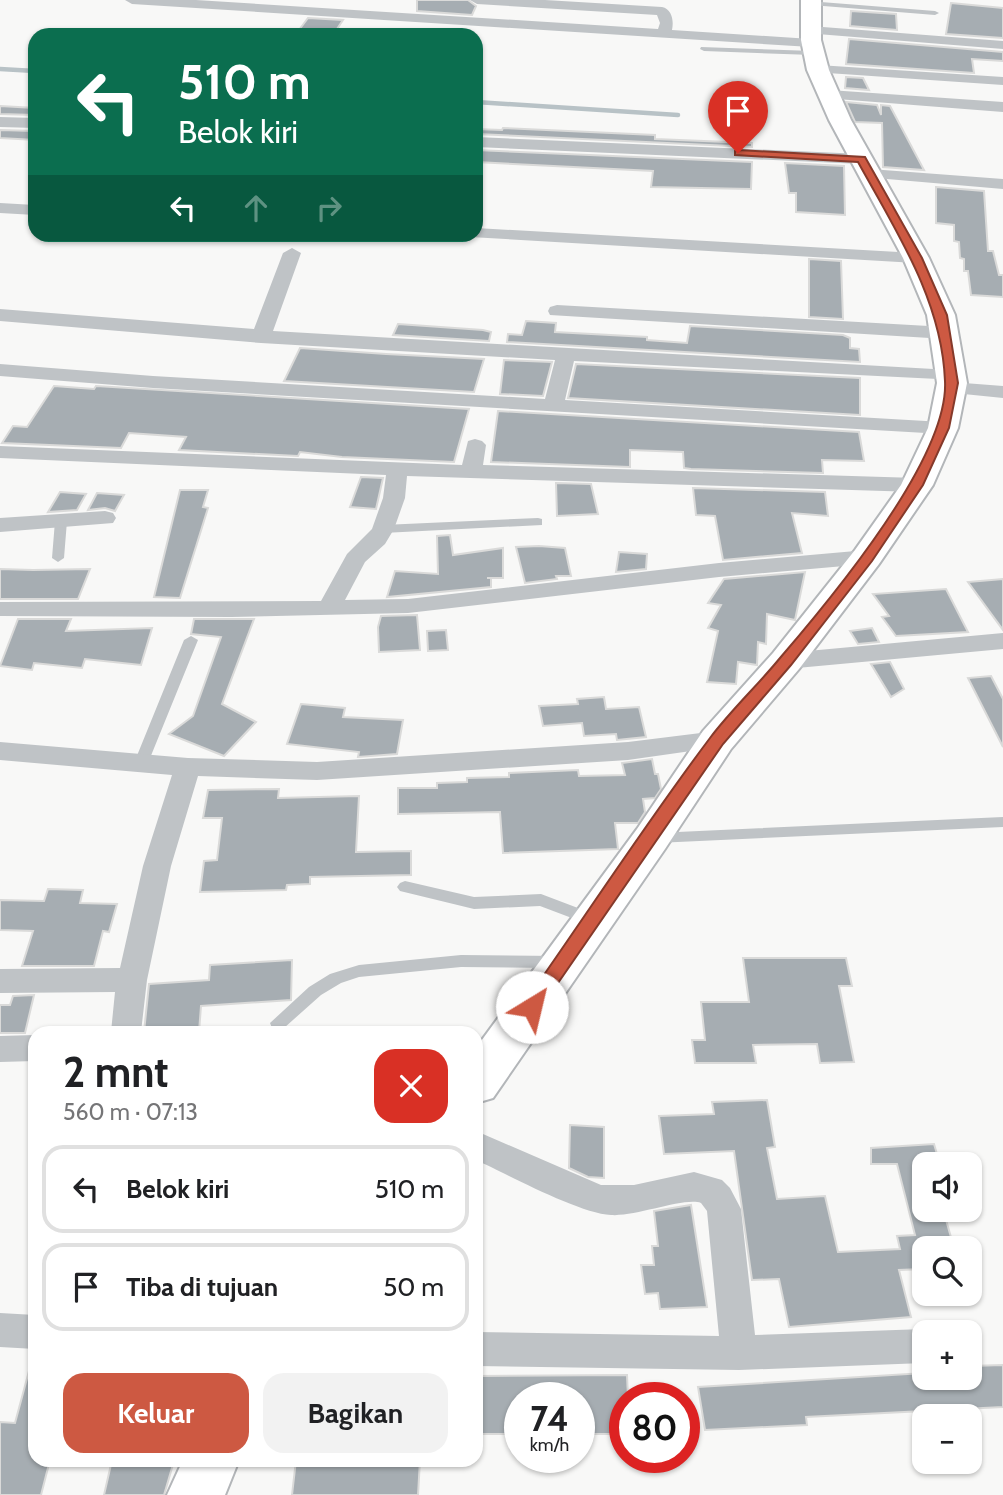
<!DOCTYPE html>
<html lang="id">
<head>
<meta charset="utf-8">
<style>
  body { margin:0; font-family:Cabin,sans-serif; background:#f2f2f2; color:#202124; height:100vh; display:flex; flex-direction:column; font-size:26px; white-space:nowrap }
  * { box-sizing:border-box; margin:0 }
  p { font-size:23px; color:#757577 }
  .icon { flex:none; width:38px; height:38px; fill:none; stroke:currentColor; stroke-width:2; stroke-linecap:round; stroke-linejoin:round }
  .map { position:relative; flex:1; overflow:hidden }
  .drawer { position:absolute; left:28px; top:1026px; width:455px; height:441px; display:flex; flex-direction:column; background:#fff; border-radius:21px; box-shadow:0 2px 5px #0004 }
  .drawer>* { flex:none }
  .top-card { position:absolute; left:28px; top:28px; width:455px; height:214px; border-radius:21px; box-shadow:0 2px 5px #0004; background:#0b6e4f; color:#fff; overflow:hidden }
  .controls { position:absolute; left:912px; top:1152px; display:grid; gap:14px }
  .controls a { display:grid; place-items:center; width:70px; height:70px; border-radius:14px; background:#fff; box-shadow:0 2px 5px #0004; font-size:35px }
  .speed { position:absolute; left:504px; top:1382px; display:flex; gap:14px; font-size:35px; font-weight:700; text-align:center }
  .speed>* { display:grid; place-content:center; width:91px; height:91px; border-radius:50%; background:#fff; box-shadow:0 2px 5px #0004; line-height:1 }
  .speed small { font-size:18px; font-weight:400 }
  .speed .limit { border:10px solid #d22; background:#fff; color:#111 }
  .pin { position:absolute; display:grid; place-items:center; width:60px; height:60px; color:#fff; margin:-72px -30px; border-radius:50% 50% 50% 0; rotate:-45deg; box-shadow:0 0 7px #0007 }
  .pin .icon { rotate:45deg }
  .me { position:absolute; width:77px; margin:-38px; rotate:36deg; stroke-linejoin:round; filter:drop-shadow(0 0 5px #0008) }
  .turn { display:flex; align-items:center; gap:24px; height:147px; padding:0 35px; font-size:32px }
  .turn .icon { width:91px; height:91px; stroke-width:2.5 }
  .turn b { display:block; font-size:49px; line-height:60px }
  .lanes { display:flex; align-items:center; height:66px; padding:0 35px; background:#0003; justify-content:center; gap:35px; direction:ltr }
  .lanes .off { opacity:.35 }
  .round { display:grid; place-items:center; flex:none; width:74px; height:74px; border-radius:21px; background:#f2f2f2 }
  .head { display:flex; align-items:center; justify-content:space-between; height:119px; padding:0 35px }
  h1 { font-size:42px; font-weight:800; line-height:52px }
  .primary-button { display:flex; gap:14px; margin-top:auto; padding:14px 35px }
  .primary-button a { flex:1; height:80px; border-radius:21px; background:#cd5942; color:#fff; font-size:28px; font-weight:800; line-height:80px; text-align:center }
  .primary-button a+a { background:#f2f2f2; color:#202124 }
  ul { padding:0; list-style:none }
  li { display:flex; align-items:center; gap:21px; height:88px; margin:0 14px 10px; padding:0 21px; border:4px solid #e0e0e0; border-radius:21px }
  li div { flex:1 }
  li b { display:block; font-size:26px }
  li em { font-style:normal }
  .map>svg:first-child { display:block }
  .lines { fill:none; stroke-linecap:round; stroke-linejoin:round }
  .stream { stroke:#b8c2c6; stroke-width:4.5 }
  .building { fill:#a6adb2; stroke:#dadad9; stroke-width:2 }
  .trunk-casing { stroke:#b3b6b9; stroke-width:4 }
  .service { fill:#bfc3c6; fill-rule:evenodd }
  .minor { fill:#bfc3c6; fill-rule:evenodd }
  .trunk { fill:#fff; fill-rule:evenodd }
  .route { fill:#cd5942; stroke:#853a2b; stroke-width:2 }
</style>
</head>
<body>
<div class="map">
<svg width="1003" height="1495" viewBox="0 0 1003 1495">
  <rect width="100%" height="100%" fill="#f8f8f7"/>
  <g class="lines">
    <path class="stream" d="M0 69 35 71
      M476 102 678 115"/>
  </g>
  <path class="building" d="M417 0H468L476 6 472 15 417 11Z
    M951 3 1003 8V38L946 34Z
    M851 11 896 14 897 30 850 26Z
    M308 18 343 20 335 32 299 30Z
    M849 39 1003 52V61L972 59 974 73 846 64Z
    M846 77 863 78 869 90 845 88Z
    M846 102 877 105 881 115V105L890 106 924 170 883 167 882 123 855 122Z
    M0 106 35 108V115L0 114Z
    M503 128 655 135V139L752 143V147L476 134V129L502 130Z
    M0 130 35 131V140L0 138Z
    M476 150 752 162 751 189 651 187 653 171 476 162Z
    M785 163 844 166 845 215 796 212V193H789Z
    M936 187 984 191 988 251H993L999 275H1003V297L971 295 968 271H964V259L960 258 959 242 954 241V225L936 223Z
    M809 259 841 261 843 319 809 317Z
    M526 321 556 323 555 332 647 337V340L687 343 690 326 843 335 850 338V348L859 349 860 362 507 342 508 334 522 335Z
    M398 324 483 330 491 332 489 341 393 335Z
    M300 348 386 354 484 359 474 392 284 381Z
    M504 360 552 362 543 396 500 394Z
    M576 364 860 378V415L568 398Z
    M54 386 94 389 96 386 469 409 454 462 342 457 300 452 298 456 179 450 186 437 129 433 121 448 2 443 13 426 27 427Z
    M498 411 859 432 864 461 822 460 823 473 691 469 684 468 683 452 630 450V467L491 462Z
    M361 477 383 478 376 509 350 507Z
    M556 483 591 484 598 514 557 516Z
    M693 488 825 492 828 516 792 513 802 553 723 560 715 516 696 515Z
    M180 490H208L203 507 208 508 180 598 154 597Z
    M60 492 86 494 77 510 48 512Z
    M97 493 124 495 115 511 105 508 88 510Z
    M450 535 453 555 503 548V578H487H491V587L387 597 395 571 438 574 437 536Z
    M539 546 565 548 571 576H556L557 579 525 583 516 547Z
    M619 552 647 554 646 569 616 572Z
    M0 569 33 570 90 569 78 599H0Z
    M805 572 795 620 767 614 766 644 758 642 757 665 738 662 736 684 707 682 718 631 708 628 721 605 708 603 724 579Z
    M1003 579V630L968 582Z
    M946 589 968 632 896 636 882 617 889 616 873 594Z
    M417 615 420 650 379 652 378 627 381 616Z
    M18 619H71L66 631 152 628 141 665 85 659 82 668 34 663 32 670 0 666Z
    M194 619H254L222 704 256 722 224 756 169 734 193 716 221 637 191 634Z
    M872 628 879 642 858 644 850 631Z
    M446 630 448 650 428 651 427 631Z
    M890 662 904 689 891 697 871 664Z
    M991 676 1003 699V747L968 678Z
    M604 697 606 709 639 707 646 737 617 740 616 734 584 736 582 723 543 726 539 706 578 704 577 699Z
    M301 704 345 708 343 717 403 720 397 754 358 757 359 752 287 744Z
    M652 759 655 774H658L661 789 655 798 643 799 645 812 638 823H615L618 849 503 853 500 812 398 814V788H437V783L467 782V778L509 777V773L578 770 579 776 625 775 622 763Z
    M279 789 278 798 359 796 356 852 411 851V875L310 877V884L287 885 286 890 200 892 204 861 217 860 222 818H203L208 790Z
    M48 889 83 890 80 903 117 904 109 932 103 931 94 966H22L33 931 0 930V900L44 901Z
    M743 958H846L852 986H839L854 1062 820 1063 817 1044 753 1045 756 1063H695L692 1040H705L701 1002H749Z
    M292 960 291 1000 201 1006 199 1032H144L149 984 209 980 210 965Z
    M34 995 25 1033H0V1005H10L13 996Z
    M767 1100 775 1147 767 1148 777 1199 825 1196 838 1252 900 1249 897 1236 915 1235 897 1164H871V1148L934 1144 940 1164H924V1209H943L954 1248H924V1269L899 1270 911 1317 789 1327 779 1279 752 1280 734 1151 664 1154 659 1116 714 1114 712 1102Z
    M570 1125 604 1127V1178L588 1177 569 1168Z
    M691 1205 707 1307 660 1309 658 1293 645 1294 641 1265H654L652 1246H658L654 1211Z
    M1003 1365V1407L806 1417 807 1425 705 1430 698 1387 924 1373V1377H970V1366Z
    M29 1371 35 1372V1460H50L41 1495H0V1422L15 1423Z
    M627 1375 628 1398H625V1434H579V1398H520V1434H476V1376Z
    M112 1460 174 1461 164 1495H104Z
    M296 1460H420L418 1495H292Z"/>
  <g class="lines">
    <defs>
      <path id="trunk" d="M801 0H821V40L829 70 851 120 929 258 955 315 967 383 958 428 933 485 879 564 799 669 731 749 665 849 493 1098 476 1103V1048L637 829 703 731 773 653 855 550 901 485 928 428 937 383 927 315 903 258 829 120 807 70 801 40Z
        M183 1460H239L225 1495H167Z"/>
    </defs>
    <use href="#trunk" class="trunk-casing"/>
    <path class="service" d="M808 1 935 11 939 13 935 15 811 5Z
      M701 47 813 51 817 53 813 55 704 51 700 49Z
      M61 517 67 521 64 558 58 562 52 558 55 521Z
      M538 518 542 519V525L383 533 377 529 383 525Z
      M191 636 198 640 148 763 141 768 136 766 134 763 184 640Z
      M1003 817V827L656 843 651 842 649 838 651 834 656 833Z
      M405 881 474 897 541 894 599 916 601 920 599 924 593 926 540 906 474 909 400 891 397 887 400 883Z
      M461 955 557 956 563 958 565 962 563 966 557 968 461 967 359 977 341 983 321 995 284 1028 278 1030 272 1028 270 1023 309 987 330 974 359 965Z"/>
    <path class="minor" d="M125 0H196L658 29 660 23 657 15 477 4 470 0H545L662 7C672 9 674 21 672 30L811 39 818 43 811 47 132 4Z
      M810 26 1003 41V49L805 33V27Z
      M818 65 1003 77V85L813 72 811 69Z
      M829 90 1003 102V112L824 98 821 95Z
      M0 117 35 118V128L0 127Z
      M476 137 862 154 870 159 862 164 476 147Z
      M870 169 1003 179V189L864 177 862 174 864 171Z
      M0 203 35 205V215L0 213Z
      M476 228 916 253 925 258 916 263 470 237 468 234H476Z
      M292 248 301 253 273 331 951 370 958 372 961 376 958 380 574 361 565 400 943 422 950 424 953 428 950 432 943 434 153 388 0 376V364L153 376 545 399 555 360 261 343 0 321V309L254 329 283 253Z
      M557 305 946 327 956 333 946 339 550 315 548 311 550 307Z
      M951 382 1003 386V398L944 392 941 388 944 384Z
      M475 439 482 441 486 445 483 465 917 478 925 480 928 485 925 490 917 492 407 476 405 498 394 529 385 544 365 562 345 600 408 599 719 563 867 550 875 552 878 557 875 562 867 564 719 577 408 613 231 617 0 616V602L321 601 347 554 372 529 383 498 386 475 0 458V446L462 465 468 441Z
      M105 511 113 513 116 518 113 523 0 532V518Z
      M1003 633V649L786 669 777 667 774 661 777 655 786 653Z
      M717 731 726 734 730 740 726 746 628 760 317 780 198 776 171 866 147 980 141 1032H111L115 992 0 993V969L120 968 143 866 172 775 0 760V742L188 758 317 762 628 742Z
      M35 1035V1061L0 1062V1036Z
      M476 1131 601 1185H634L694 1172 722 1180 730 1188 741 1209 755 1335 924 1329 931 1332H924V1363L739 1370 476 1366V1332L719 1336 707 1211 701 1203C684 1197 636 1217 611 1215 578 1213 509 1175 476 1160Z
      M0 1313 35 1315V1349L0 1347Z"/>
    <use href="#trunk" class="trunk"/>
  </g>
  <path class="route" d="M738 150 865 157 922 258 947 315 958 383 949 428 923 485 872 561 791 665 723 744 538 1012 532 1015 525 1012 522 1007 525 1002C587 914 646 823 710 738 731 710 758 685 780 658 830 600 949 458 945 381 942 300 896 231 858 162L735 155V151Z"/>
</svg>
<div class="controls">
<a><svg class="icon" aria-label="sound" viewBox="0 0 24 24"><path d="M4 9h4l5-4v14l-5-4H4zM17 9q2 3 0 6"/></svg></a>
<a><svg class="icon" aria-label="search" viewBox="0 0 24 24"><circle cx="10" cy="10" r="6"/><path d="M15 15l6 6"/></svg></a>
<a>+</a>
<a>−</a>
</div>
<div class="speed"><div>74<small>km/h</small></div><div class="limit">80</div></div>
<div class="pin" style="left:738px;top:153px;background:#d93025"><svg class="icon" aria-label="arrive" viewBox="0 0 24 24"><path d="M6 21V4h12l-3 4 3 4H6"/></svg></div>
<svg class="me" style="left:532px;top:1007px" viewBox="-20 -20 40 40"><circle r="19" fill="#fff"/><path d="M0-13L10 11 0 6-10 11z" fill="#cd5942"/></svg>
<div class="top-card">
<div class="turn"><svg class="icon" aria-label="left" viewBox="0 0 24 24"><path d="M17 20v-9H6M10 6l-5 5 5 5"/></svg><div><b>510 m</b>Belok kiri</div></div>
<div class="lanes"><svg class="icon" aria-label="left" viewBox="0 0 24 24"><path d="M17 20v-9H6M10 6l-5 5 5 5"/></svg><svg class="icon off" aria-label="ahead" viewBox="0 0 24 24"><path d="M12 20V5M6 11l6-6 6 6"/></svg><svg class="icon off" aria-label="right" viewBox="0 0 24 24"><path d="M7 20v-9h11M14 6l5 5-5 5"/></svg></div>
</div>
<section class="drawer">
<div class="head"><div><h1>2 mnt</h1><p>560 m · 07:13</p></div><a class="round" style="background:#d93025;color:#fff"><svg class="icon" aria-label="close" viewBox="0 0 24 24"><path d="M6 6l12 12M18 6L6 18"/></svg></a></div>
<ul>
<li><svg class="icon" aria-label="left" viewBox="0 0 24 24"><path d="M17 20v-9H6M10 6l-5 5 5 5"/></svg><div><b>Belok kiri</b></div><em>510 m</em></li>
<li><svg class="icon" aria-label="arrive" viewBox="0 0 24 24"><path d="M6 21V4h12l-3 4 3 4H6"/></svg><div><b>Tiba di tujuan</b></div><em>50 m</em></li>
</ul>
<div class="primary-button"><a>Keluar</a><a>Bagikan</a></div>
</section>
</div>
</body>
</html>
